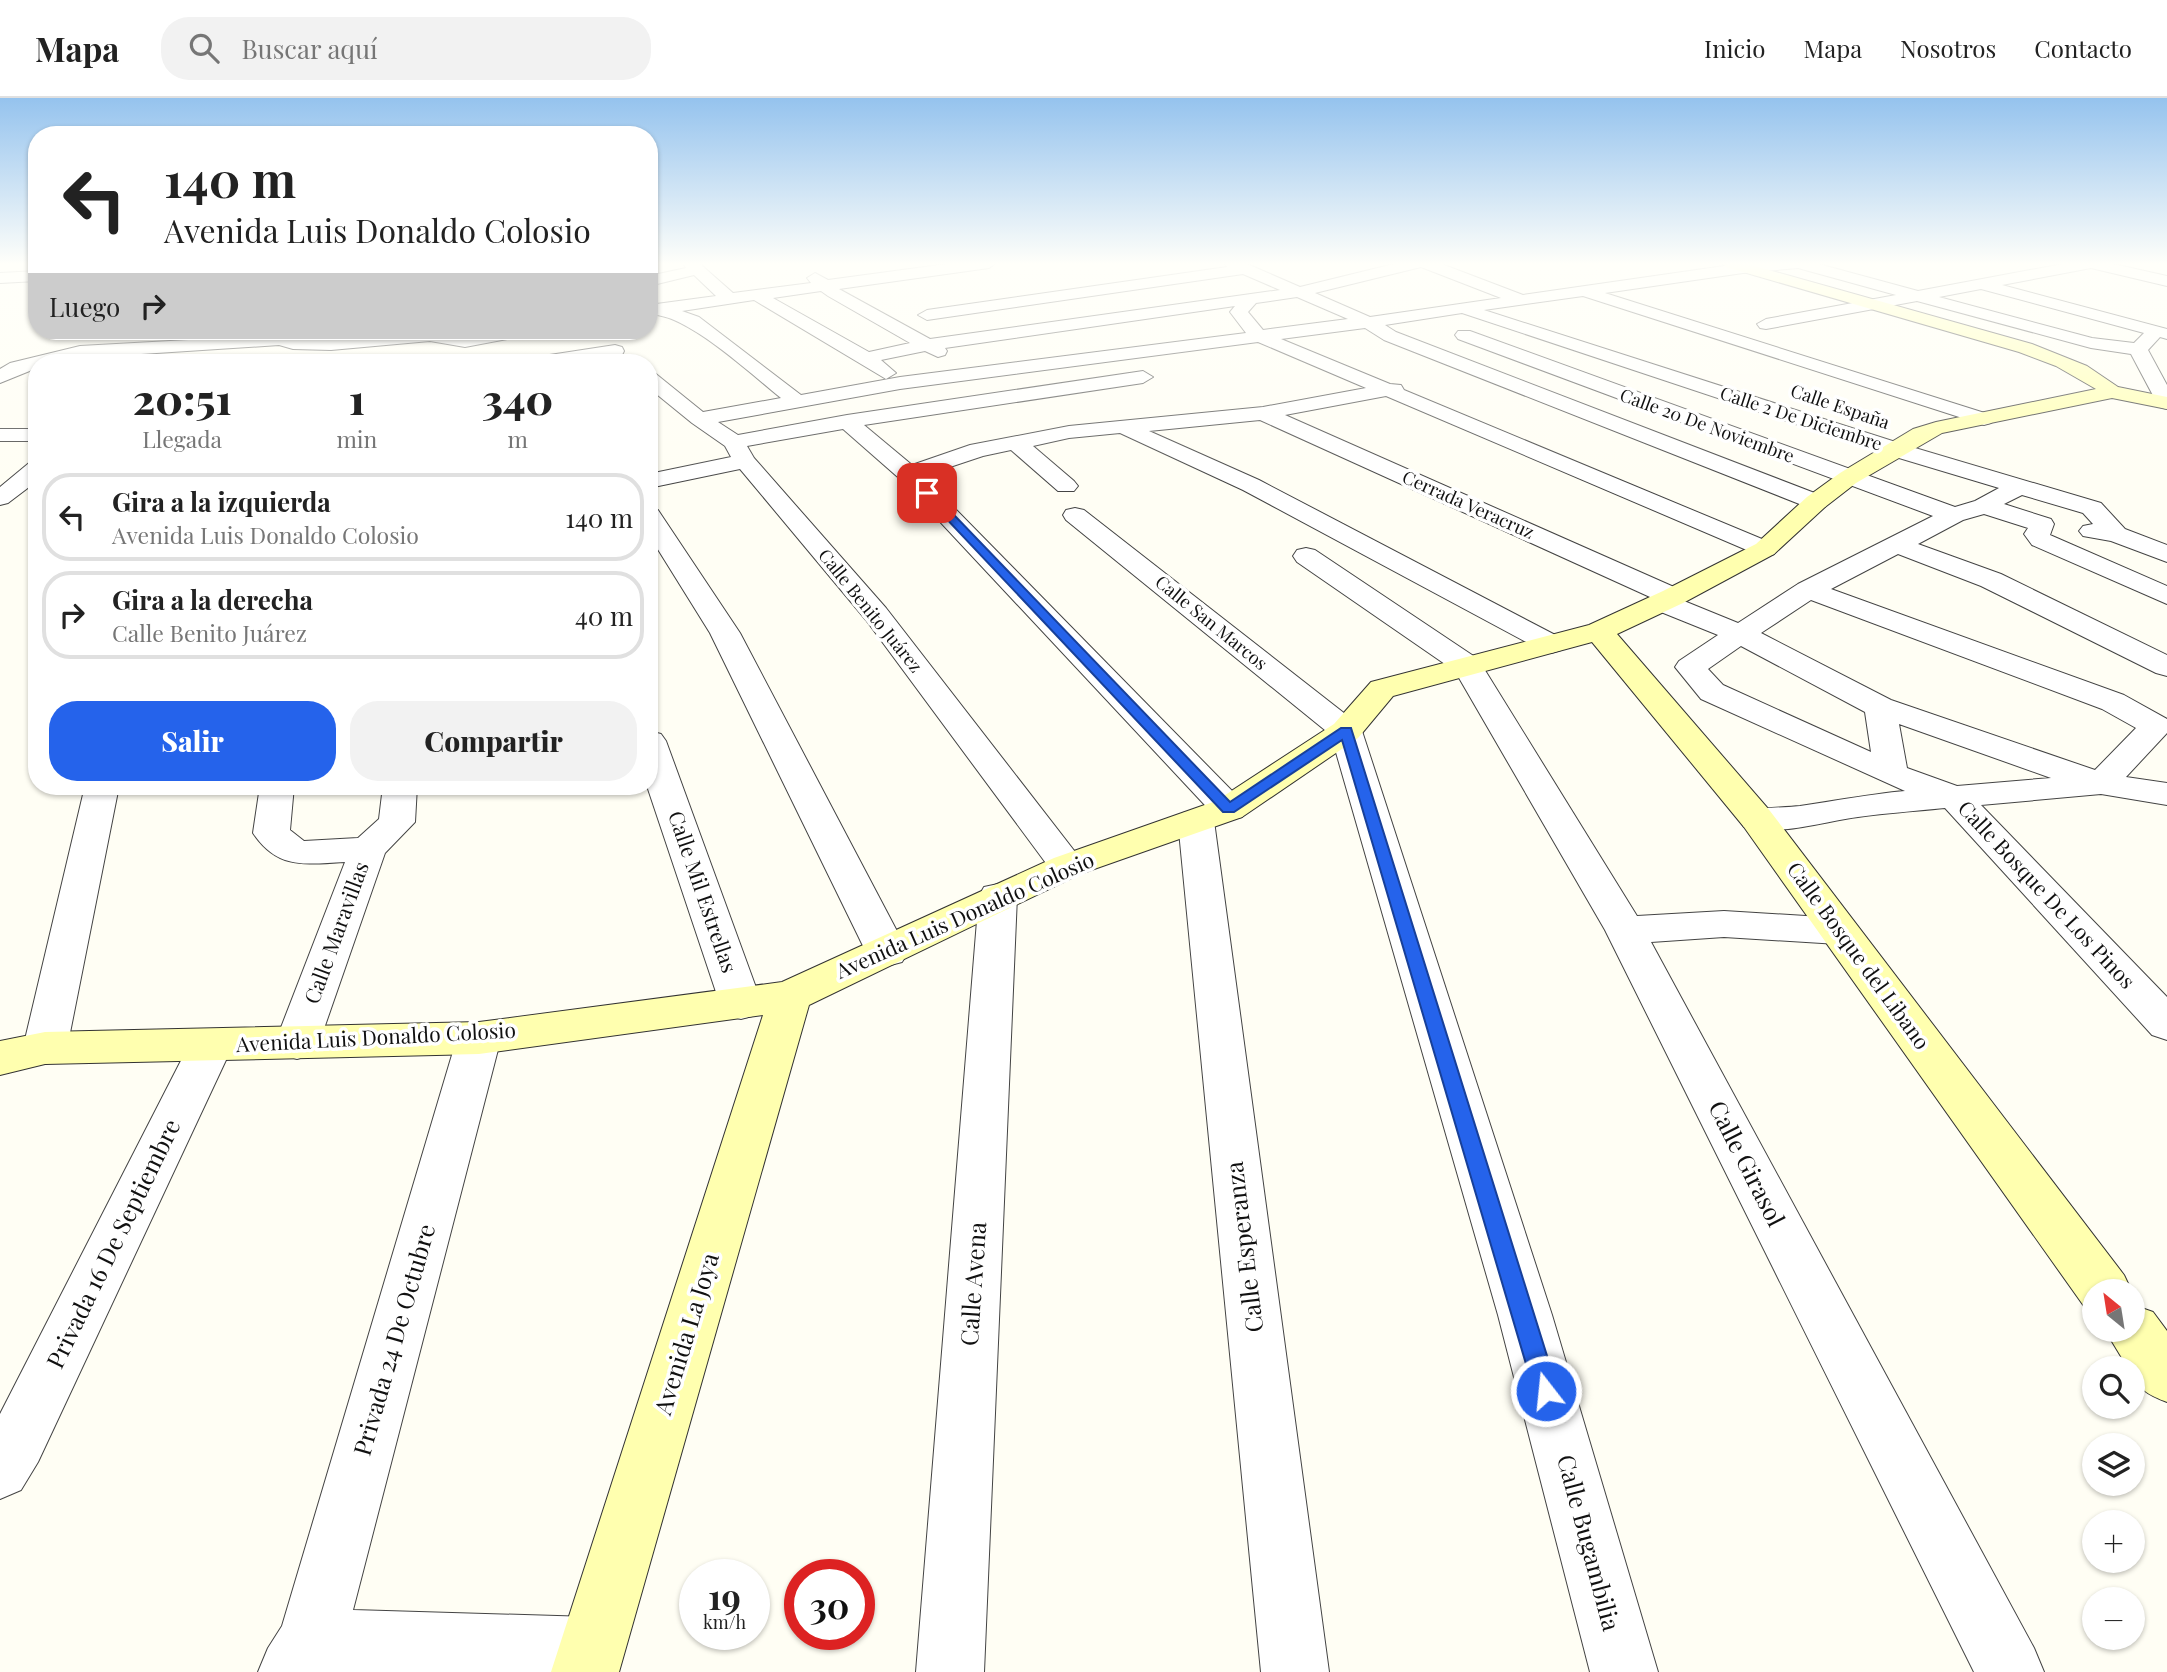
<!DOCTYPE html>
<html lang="es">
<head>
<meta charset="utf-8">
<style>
  body { margin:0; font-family:"Playfair Display",serif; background:#f2f2f2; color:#222; height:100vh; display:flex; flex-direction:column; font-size:26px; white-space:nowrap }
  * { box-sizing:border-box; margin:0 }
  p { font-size:23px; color:#767676 }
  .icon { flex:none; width:38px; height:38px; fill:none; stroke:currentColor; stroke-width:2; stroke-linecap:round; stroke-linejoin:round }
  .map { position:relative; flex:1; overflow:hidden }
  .details { position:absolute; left:28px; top:256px; width:630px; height:441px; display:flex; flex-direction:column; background:#fff; border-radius:28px; box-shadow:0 2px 5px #0004 }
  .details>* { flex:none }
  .top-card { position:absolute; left:28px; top:28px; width:630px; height:214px; border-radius:28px; box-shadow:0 2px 5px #0004; background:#fff; color:#222; overflow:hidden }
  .needle { width:46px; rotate:330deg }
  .tools { position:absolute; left:2082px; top:1181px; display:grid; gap:14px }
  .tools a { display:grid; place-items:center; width:63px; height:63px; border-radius:50%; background:#fff; box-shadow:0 2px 5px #0004; font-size:35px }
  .speed { position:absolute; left:679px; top:1461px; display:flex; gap:14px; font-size:35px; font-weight:700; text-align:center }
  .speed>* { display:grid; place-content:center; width:91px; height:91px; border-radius:50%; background:#fff; box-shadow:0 2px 5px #0004; line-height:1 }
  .speed small { font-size:18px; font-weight:400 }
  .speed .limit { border:10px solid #d22; background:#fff; color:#111 }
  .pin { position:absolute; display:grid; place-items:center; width:60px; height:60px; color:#fff; margin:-30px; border-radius:14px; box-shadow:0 4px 10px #0006 }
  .me { position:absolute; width:77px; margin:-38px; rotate:344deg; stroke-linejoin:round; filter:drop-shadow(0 0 5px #0008) }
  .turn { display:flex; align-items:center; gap:24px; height:147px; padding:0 21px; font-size:32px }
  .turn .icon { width:91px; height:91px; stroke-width:2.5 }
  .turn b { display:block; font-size:49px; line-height:60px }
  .then { display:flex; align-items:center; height:66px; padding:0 21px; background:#0003; gap:14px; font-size:26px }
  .eta { display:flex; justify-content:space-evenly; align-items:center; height:119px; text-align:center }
  .eta b { font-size:42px; font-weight:800; line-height:49px }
  .action { display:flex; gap:14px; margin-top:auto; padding:14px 21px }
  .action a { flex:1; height:80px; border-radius:28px; background:#2563eb; color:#fff; font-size:28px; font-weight:800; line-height:80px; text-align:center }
  .action a+a { background:#f2f2f2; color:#222 }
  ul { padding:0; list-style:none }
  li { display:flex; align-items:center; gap:21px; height:88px; margin:0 14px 10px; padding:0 7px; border:4px solid #e0e0e0; border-radius:28px }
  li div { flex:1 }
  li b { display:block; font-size:26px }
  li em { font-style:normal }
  header { display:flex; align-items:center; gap:42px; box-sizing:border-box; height:98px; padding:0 35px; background:#fff; border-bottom:2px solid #e0e0e0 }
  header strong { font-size:33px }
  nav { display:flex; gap:38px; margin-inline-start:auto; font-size:24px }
  .search { width:490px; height:63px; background:#f2f2f2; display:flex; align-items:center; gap:18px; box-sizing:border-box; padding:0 24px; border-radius:28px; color:#767676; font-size:26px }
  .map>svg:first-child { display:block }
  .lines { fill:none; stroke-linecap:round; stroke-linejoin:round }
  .street-casing { stroke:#444; stroke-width:2 }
  .secondary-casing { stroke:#333; stroke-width:2 }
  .street { fill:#fff; fill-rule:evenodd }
  .secondary { fill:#ffffaf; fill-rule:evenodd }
  .route { fill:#2563eb; stroke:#184099; stroke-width:2 }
  .labels { text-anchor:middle; stroke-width:7; stroke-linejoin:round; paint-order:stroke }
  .far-street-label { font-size:18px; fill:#111; stroke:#fff }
  .street-label { font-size:21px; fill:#111; stroke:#fff }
  .near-street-label { font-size:24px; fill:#111; stroke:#fff }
</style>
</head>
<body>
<header>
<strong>Mapa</strong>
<div class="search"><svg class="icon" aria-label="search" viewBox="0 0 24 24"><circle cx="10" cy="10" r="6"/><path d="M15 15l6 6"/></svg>Buscar aquí</div>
<nav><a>Inicio</a><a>Mapa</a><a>Nosotros</a><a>Contacto</a></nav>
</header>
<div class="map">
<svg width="2167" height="1574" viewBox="0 0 2167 1574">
  <rect width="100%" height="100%" fill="#fffef4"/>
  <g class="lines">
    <defs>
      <path id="street" d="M683 165H699L733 195 811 185 807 180 815 175 828 182 954 165H996L989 170 839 191 930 241 1280 192 1243 176 927 222 918 217 927 212 1227 169 1224 165H1245L1300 189 1398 165H1439L1523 197 1745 165H1815L1918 193 2068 165H2109L2167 178V188L2091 170 2002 187 2167 231V241L2160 239 2148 252 2167 287V311L2160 309 2157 305 2131 256 2091 250 1917 203 1766 231 1760 230 1757 226 1766 221 1896 197 1798 170 1743 175 1605 195 1991 317 1995 321 1991 325 1984 327 1583 198 1484 212 1905 347 2101 405 2125 431 2167 447V464L2111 443 2083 438 2079 433 2083 428 2093 426 2083 415 2022 397 2004 406 2051 421 2054 426 2050 437 2167 488V506L2032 447 2024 436 2028 430 1984 416 1963 422 1918 446 2001 476 2167 557V578L2156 575 1981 488 1898 456 1831 491 2124 597 2167 621V635L2126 679 2167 685V707L2101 696 1981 707 2167 899V942L2152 937 1945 710C1916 713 1887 715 1858 719 1821 724 1781 738 1744 729L1739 721 1744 713C1763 709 1781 710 1800 708 1835 703 1870 696 1905 693L1701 601 1675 569 1679 563 1718 537 1651 510 1647 504 1650 499 1260 322 1149 333 1259 382 1561 540 1566 546 1561 552 1551 555 1541 552 1243 392 1120 335 1069 340 1033 348 1074 383 1078 388 1074 393H1058L1011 352 983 358 923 378 1242 703 1247 711 1242 719 1229 722 1216 719 900 381 843 331 747 348 754 360 886 510 1086 768 1080 776 1067 780 1054 776 866 522 740 371 649 390V376L731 359 725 348 692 325 649 290V274L656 276 703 314 781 300C753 278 683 212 649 217V207L716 198 694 177 649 188V178L686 170ZM1421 169 1501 200 1370 219 1315 195ZM1981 191 2144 235 2134 245 2092 240 1939 199ZM821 193 828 198 910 245 869 254 773 200ZM1297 199 1348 221 1263 232 1248 214 1256 205ZM754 202 886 281 896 275 881 262 925 253 938 259 945 257 947 253 945 250 1235 208 1230 214 1246 235 900 279 801 297 699 219 682 213ZM1462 215 1889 357 1999 390 1975 403 1955 409 1470 233H1458L1455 237 1458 241 1933 418 1798 486 1738 525 1684 503 1687 499 1683 493 1285 317 1386 298 1756 456 1765 459 1774 456 1778 451 1774 446 1404 292 1401 287 1390 286 1281 241 1365 230 1384 242 1807 409 1816 411 1825 409 1828 404 1825 399 1396 234 1385 227ZM1258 244 1366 290 1263 309 1069 328 970 347 912 367 864 327 1143 285 1153 279 1143 273 847 317 738 337 718 324 900 291ZM1811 502 2102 611 2136 630 2095 672 1891 602 1761 535ZM1741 548 1865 614 1871 654 1723 587 1708 571ZM1899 626 2051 680 1957 688 1907 670Z
        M37 173V183L0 185V175Z
        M423 233 465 238 499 233H532L523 238 465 249 430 243 331 252 293 251 279 247 80 260 60 264H37V270L0 285V271L10 265 80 248 279 237C325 248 376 238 423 233Z
        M615 247 622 249 624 253 622 257 578 264H534L543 258Z
        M0 331H37V343H0Z
        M37 363V383L8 405 0 407V389L29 365Z
        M649 410 658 412 740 535 908 854 902 864 887 868 872 864 866 854 710 535 649 437Z
        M1075 410 1084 412 1358 626 1362 633 1552 1217 1658 1574H1590L1498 1217 1331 637 1066 422 1063 417 1066 412Z
        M1306 450 1315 452 1478 561 1637 818 1724 813 1838 820 1852 824 1858 833 1852 842 1838 846 1724 839 1651 844 2034 1550 2044 1574H1974L1605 832 1455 573 1297 464 1293 458 1297 452Z
        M649 633 661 636 666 643 762 906 756 917 741 921 726 917 720 906 647 688Z
        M85 688H119L67 950 61 962 45 966 29 962 23 950Z
        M260 688H294L290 732 304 743 358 740 379 721 383 688H417L415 724 385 755 319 945 313 956 297 961 281 956 275 945 345 764C305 766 278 772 253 735Z
        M1196 712 1209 715 1214 723 1329 1574H1261L1178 723 1183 715Z
        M998 786 1012 789 1017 798 984 1574H916L979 798 984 789Z
        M479 924 495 929 501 940 353 1512 590 1519 614 1529 624 1553 615 1574H258L268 1550 282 1528 457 940 463 929Z
        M211 931 227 936 233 947 38 1364 21 1392 0 1401V1316L189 947 195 936Z"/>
      <path id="secondary" d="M1744 165 2032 246 2087 268 2118 289 2167 299V311L2112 300 1942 335 1856 385 1825 409 1774 456 1683 505 1617 536 1770 713 2124 1177 2132 1194H2095V1214L2086 1211 1744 729 1592 544 1393 598 1358 640 1242 719 1080 776 809 907 619 1574H551L763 917 479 956 45 966 0 977V943L45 934 479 924 782 884 1054 760 1216 703 1334 626 1371 584 1589 527 1663 493 1756 446 1807 399 1840 375 1913 331 1936 324 2096 291 2056 268 2019 254 1726 169 1723 166Z
        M2133 1207 2153 1214 2167 1233V1304C2151 1298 2133 1290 2133 1270H2128L2105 1232H2133Z"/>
    </defs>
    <use href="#street" class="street-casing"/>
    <use href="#secondary" class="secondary-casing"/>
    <use href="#street" class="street"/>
    <use href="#secondary" class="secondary"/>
  </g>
  <linearGradient id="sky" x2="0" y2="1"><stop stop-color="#95c3ee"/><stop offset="0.43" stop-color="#fffffa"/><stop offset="1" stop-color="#fffffa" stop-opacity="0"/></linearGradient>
  <rect width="2167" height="386" fill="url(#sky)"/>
  <path class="route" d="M924 393H931L1230 704 1341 630H1351L1558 1293 1555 1301 1546 1305 1538 1301 1534 1293 1342 642 1234 714H1223L924 397Z"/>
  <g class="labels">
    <g class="far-street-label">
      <text transform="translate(1840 309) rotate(19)" y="6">Calle España</text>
      <text transform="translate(1801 321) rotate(18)" y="6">Calle 2 De Diciembre</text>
      <text transform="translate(1707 328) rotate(20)" y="6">Calle 20 De Noviembre</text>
      <text transform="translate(1468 407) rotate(24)" y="6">Cerrada Veracruz</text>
      <text transform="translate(870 513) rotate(51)" y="6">Calle Benito Juárez</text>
      <text transform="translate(1211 525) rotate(39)" y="6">Calle San Marcos</text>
    </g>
    <g class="street-label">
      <text transform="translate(702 794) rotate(71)" y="7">Calle Mil Estrellas</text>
      <text transform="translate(2046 797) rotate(47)" y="7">Calle Bosque De Los Pinos</text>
      <text transform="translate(965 818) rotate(-24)" y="7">Avenida Luis Donaldo Colosio</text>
      <text transform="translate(337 835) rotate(-70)" y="7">Calle Maravillas</text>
      <text transform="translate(1858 858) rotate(54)" y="7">Calle Bosque del Libano</text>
      <text transform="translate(376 940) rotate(-3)" y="7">Avenida Luis Donaldo Colosio</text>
    </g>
    <g class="near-street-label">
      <text transform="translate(1746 1066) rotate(63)" y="8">Calle Girasol</text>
      <text transform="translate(114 1146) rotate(-64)" y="8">Privada 16 De Septiembre</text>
      <text transform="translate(1245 1149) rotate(-97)" y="8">Calle Esperanza</text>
      <text transform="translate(974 1186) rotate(-86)" y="8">Calle Avena</text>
      <text transform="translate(687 1236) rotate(-73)" y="8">Avenida La Joya</text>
      <text transform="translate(395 1242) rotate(-74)" y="8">Privada 24 De Octubre</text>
      <text transform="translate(1588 1445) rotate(75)" y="8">Calle Bugambilia</text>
    </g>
  </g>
</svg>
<div class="tools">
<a><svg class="needle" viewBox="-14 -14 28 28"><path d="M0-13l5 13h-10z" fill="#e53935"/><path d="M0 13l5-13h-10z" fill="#767676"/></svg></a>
<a><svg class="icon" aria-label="search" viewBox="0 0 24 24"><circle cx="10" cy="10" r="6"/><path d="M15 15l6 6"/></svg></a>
<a><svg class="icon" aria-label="layers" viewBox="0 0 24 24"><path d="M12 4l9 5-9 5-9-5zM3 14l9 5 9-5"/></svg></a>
<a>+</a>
<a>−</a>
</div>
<div class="speed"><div>19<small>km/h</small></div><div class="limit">30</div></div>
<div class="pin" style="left:927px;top:395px;background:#d93025"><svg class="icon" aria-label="arrive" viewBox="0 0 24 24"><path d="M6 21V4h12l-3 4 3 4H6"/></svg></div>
<svg class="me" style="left:1546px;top:1293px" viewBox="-20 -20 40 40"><circle r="17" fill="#2563eb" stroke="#fff" stroke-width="3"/><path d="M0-11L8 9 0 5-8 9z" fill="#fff"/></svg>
<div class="top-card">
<div class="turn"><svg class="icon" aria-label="left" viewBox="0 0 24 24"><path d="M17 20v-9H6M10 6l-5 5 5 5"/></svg><div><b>140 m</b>Avenida Luis Donaldo Colosio</div></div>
<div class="then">Luego<svg class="icon" aria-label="right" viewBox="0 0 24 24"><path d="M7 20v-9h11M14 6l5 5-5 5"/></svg></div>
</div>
<section class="details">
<div class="eta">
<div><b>20:51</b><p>Llegada</p></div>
<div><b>1</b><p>min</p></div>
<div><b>340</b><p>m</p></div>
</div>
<ul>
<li><svg class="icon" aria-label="left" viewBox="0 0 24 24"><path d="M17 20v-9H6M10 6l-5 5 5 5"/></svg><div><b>Gira a la izquierda</b><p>Avenida Luis Donaldo Colosio</p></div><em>140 m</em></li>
<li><svg class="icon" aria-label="right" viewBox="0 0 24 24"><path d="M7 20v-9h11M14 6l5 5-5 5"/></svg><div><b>Gira a la derecha</b><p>Calle Benito Juárez</p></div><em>40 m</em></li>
</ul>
<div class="action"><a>Salir</a><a>Compartir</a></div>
</section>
</div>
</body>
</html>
